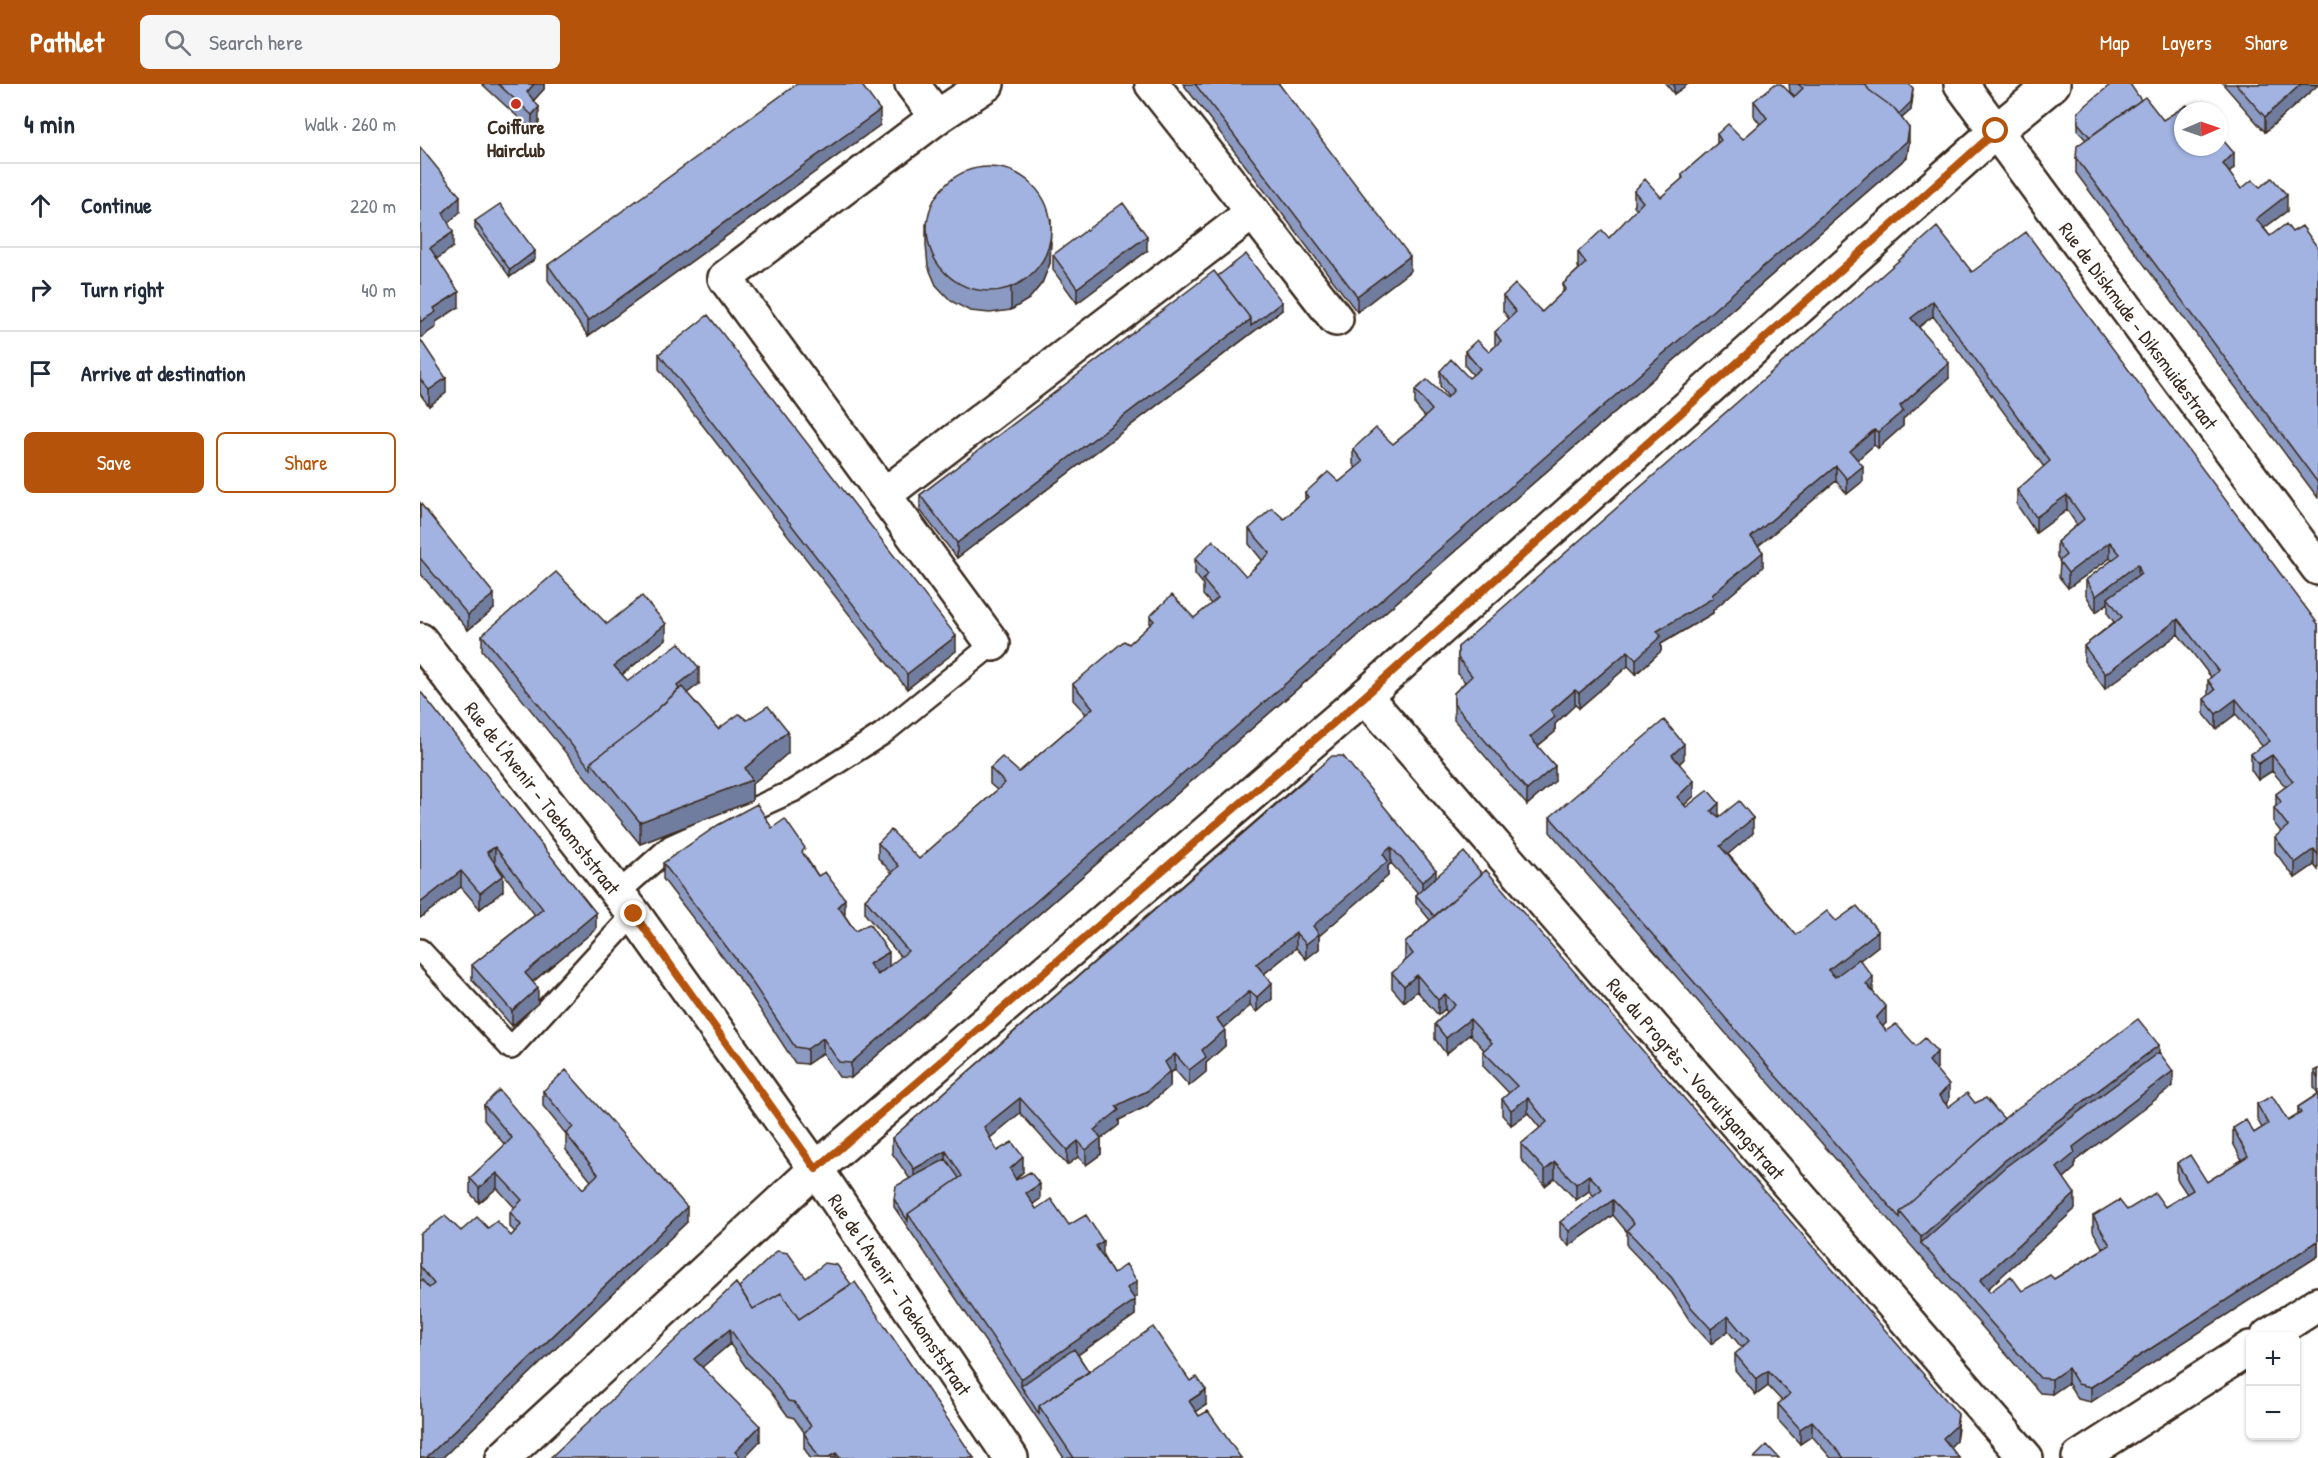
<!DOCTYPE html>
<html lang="en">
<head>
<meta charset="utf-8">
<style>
	body { margin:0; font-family:"Patrick Hand",sans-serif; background:#f6f6f7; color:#1f2937 }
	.controls { position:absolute; right:18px; bottom:18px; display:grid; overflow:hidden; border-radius:9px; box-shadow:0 2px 4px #0004 }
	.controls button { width:54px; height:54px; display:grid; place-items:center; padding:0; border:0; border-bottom:2px solid #e0e1e3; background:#fff; color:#1f2937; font:30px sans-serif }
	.compass { position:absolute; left:1754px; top:18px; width:54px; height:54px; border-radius:50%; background:#fff; box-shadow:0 2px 4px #0004; rotate:88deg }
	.stop { position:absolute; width:18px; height:18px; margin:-14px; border:4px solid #b45309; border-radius:50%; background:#fff }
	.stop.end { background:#b45309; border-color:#fff; box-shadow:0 2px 6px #0008 }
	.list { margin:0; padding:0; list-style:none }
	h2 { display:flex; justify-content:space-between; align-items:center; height:78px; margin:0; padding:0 24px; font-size:26px }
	h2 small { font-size:20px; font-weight:400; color:#747a83 }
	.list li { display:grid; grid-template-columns:39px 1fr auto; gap:18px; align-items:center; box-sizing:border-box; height:84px; padding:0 24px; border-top:2px solid #e0e1e3 }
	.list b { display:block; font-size:22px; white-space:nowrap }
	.list em { font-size:20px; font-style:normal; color:#747a83 }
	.actions { display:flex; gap:12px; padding:18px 24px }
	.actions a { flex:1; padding:14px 0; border:2px solid #b45309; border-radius:9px; text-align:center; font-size:21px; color:#b45309 }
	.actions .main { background:#b45309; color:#fff }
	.icon { flex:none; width:33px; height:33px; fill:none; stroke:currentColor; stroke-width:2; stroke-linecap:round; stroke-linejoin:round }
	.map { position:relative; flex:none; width:1898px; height:1374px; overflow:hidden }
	header { display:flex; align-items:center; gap:36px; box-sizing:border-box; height:84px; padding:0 30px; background:#b45309; color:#fff }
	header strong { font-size:28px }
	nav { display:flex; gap:33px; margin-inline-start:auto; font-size:21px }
	.search { width:420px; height:54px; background:#f6f6f7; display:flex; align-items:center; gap:15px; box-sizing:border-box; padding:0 21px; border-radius:9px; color:#747a83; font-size:22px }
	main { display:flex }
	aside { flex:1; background:#fff }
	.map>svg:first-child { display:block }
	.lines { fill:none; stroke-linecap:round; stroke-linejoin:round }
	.service-casing { stroke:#3b2a1e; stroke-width:26 }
	.minor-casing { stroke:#3b2a1e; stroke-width:38 }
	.service { stroke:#fff; stroke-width:21 }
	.minor { stroke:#fff; stroke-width:33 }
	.wall { fill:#8b9ac2; stroke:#3b2a1e; stroke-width:1.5 }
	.shaded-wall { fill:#717d9e; stroke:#3b2a1e; stroke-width:1.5 }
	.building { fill:#a2b3e2; stroke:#3b2a1e; stroke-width:1.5 }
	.route { stroke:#b45309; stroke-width:8 }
	.poi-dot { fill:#c8321e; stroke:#fff; stroke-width:2 }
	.labels { text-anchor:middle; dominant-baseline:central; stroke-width:4.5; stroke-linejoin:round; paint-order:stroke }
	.poi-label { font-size:20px; font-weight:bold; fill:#3b2a1e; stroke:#fff }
	.street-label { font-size:20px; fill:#3b2a1e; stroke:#fff }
</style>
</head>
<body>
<header>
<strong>Pathlet</strong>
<div class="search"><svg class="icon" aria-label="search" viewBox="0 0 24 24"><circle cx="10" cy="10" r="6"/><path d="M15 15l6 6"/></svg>Search here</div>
<nav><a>Map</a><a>Layers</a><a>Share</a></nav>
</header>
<main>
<aside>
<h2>4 min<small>Walk · 260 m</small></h2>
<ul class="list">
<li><svg class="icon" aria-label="ahead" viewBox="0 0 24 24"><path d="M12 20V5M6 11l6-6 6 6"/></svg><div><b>Continue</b></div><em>220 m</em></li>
<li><svg class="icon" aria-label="right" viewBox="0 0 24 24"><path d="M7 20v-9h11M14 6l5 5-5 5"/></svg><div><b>Turn right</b></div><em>40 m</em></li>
<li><svg class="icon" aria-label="arrive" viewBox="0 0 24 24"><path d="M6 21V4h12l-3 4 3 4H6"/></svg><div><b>Arrive at destination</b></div></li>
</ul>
<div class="actions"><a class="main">Save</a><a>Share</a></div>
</aside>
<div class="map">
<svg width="1898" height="1374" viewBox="0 0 1898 1374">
	<rect width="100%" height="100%" fill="#fff"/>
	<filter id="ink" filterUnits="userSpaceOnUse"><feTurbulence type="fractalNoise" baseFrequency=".0167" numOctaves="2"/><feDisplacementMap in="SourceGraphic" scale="12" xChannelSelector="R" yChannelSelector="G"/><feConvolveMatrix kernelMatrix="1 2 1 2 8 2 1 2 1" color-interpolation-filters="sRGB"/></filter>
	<g filter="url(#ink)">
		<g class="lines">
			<defs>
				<path id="service" d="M198,809L251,762L373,707L462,650L573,560
					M0,866L91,964L214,830"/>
				<g id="minor">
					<path d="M492,0L517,33"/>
					<path d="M567,0L517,33L305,194L464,411L833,128L732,0"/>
					<path id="s1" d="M1541,0L1898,484"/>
					<path d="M833,128L916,235"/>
					<path d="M464,411L573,560"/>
					<path id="s2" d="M0,556L214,830L396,1085L591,1374"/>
					<path id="s3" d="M945,612L1606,1374"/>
					<path d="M1848,1252L1898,1220"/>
					<path d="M83,1374L396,1085L945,612L1576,47L1633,0"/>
					<path d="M1659,1374L1830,1264"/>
				</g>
			</defs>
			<use href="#service" class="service-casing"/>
			<use href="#minor" class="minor-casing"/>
			<use href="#service" class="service"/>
			<use href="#minor" class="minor"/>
		</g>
		<path class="wall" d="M62,0H124V5L114,16L119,38L112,46Z
			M763,0H859L990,187L937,228Z
			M1246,0H1268L1254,10Z
			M1369,0H1489L1493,12L1491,26L1482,34L1489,59L1487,73L431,994L419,993L403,969L387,980L375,979L324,901L243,795V779L352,744L385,772L435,847L469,883L481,873L445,830V815L472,789L458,774V759L499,775L577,706L570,700V684L599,688L666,630L653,616V600L709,560L730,541V532L774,534L791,520L783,511V500L775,490V475L826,492L842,476L829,460V445L864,435L885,416V409L919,398L936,384L933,380V365L973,360L999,339L1005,333L995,321V306L1027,314L1028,313L1020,302V287L1049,294L1053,291L1045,282V267L1069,268L1075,262V248L1089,235L1083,227V212L1122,228L1143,208V200L1159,185L1158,183V168L1189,154L1217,125L1214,122V107L1241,113L1262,95V90L1297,60V50L1323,55L1340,40L1334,32V17L1374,13L1375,12L1370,8Z
			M1803,0H1898V1L1845,48Z
			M1721,16L1743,36L1788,63L1784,67L1814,84L1809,89L1821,105L1867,127L1844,144L1850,152L1872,148L1898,164V414L1656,89V74L1666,56L1658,47V28Z
			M460,41L168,252L128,196V181Z
			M55,137L115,175L90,193L55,145Z
			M506,140L631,158L630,179L622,199L609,215L591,226L570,229L550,227L531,217L516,201L508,182L506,162Z
			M727,167L657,219L633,186V171Z
			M1552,188L1898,540V786L1894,781L1875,794L1855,768V753L1861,748L1854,739V724L1856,722V710L1866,703L1852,687L1838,696L1831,686V670L1843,663L1816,630L1796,645L1784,630V615L1788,612V596L1791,593L1758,550L1685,605L1664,577V562L1694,538L1688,530V519L1676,528L1666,511V496L1692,476L1690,474L1648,504L1639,493L1640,477L1637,473V458L1657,441L1647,426L1616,449L1597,421V406L1624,383L1513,232L1499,243L1529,294L1483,335V342L1458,364L1454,361L1437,376L1443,397L1427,410L1416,397L1338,462L1343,483L1293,526V529L1241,560V567L1216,590L1208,582L1159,624L1155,621L1135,640V648L1118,662L1135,697L1107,721L1034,636V609L1045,598L1038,590V563Z
			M798,192L862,226L537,474L500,426V411Z
			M0,255L26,309L9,322L0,310Z
			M239,270L536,567L487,605L239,285Z
			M0,419L74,525L48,546L0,489Z
			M187,540L246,555L202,591L208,597L279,600L267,609L298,645L368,669L332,700V717L220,760L62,566V551Z
			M0,607L176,845L113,898L118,919L92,942L52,896V881L115,831L75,778L74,779L83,807L60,825L41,803L0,834Z
			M1264,675L1259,680L1274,712L1264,721L1266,723L1299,733L1333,749L1308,770L1376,851L1416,837L1458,862L1440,876L1466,939L1462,942L1466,947L1517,984L1515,985L1529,1016L1526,1020L1528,1023L1555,1019L1584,1035L1739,968L1753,1002L1655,1077V1084L1644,1094L1655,1125L1567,1205L1570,1208L1602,1207L1634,1195L1683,1165L1673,1147V1132L1707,1126L1745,1123L1767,1110L1757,1095V1079L1787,1098L1822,1076L1813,1059V1044L1834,1049L1842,1044L1837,1035V1020L1868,1037L1878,1031V1023L1898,1010L1894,1003V987L1898,985V1172L1671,1318L1658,1315L1648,1299L1632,1310L1620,1309L1130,748V733Z
			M892,688L1016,793L1538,1345L1536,1357L1530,1363L1539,1374H1411L1392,1352L1380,1360L1358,1336V1320L1362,1317L1348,1302L1336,1311L1315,1286V1270L1322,1264L1308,1247L1291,1260L1270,1237L1252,1209L1207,1162V1148L1193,1131L1149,1162L1140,1153V1138L1174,1112L1169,1107L1156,1116L1135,1094L1125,1102L1101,1075V1060L1120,1044L1108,1029L1091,1041L1082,1031V1015L1089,1009L1063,982V967L1064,966L1050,950L1026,970L1015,955V940L1027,928L1025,925L1018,931L997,907L984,918L972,904V889L986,876L985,874V859L1010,836L996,819V811L998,809L971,779L968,782V792L899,852V865L886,875L876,864L844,890L852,915L837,928L830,922L804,944L805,962L786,979V988L769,1002L755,986L750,989V1002L727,1022L699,1036V1041L681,1055V1070L666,1081L658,1073L647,1081L600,1029L570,1054L577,1067L603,1088L596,1095L620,1115L613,1120L616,1125L649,1141L683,1172L693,1190L717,1212L714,1215L715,1231L658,1271L669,1288L786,1321L776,1328L779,1332L821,1374H644L474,1123V1115L490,1095L472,1069V1054Z
			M123,1007L267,1138L22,1374H0V1150L68,1144L91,1152L95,1148L90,1143V1128L95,1124L77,1104L59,1119L50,1109V1094L85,1061L64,1036V1021L163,1105L171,1097L146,1066V1050L123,1022Z
			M386,1194L554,1374H390L384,1364V1348L374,1334L368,1332L350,1307L326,1283L310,1260L282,1283L340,1357L130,1374L319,1203Z"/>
		<path class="shaded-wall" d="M114,0H124V5L107,24V8Z
			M1254,0H1268L1254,10Z
			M1881,0L1898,1L1845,48V33Z
			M1493,4L1491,26L1475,40V32Z
			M119,23V38L112,46V31Z
			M460,26V41L168,252V237Z
			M1489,44V59L1487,73L431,994V979Z
			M1814,69V84L1803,95V80Z
			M1867,111V127L1836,150V135Z
			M40,112V128L23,144V129Z
			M631,136L630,179L622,199L609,215L591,226V204Z
			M33,148V163L10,180V164Z
			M727,152V167L657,219V204Z
			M115,167V175L90,193V186Z
			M990,172V187L937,228V212Z
			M39,208V223L16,238V243L0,254V238L14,224Z
			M1513,217V232L1491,249V234Z
			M862,218V226L537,474V459L831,235Z
			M1529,279V294L1483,335V342L1458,364V348L1480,322Z
			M26,294V309L9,322V306Z
			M1454,346V361L1430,382V367Z
			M1416,382V397L1331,468V453Z
			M1443,382V397L1427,410V395Z
			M1647,411V426L1616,449V433Z
			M1690,458V474L1648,504V489Z
			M1343,468V483L1293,526V529L1241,560V567L1216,590V575L1237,547L1292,511Z
			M1718,480V495L1688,514V519L1676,528V512Z
			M74,510V525L48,546V531Z
			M1758,535V550L1685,605V590Z
			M246,540V555L194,597V582Z
			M536,552V567L487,605V590Z
			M1208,567V582L1159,624V609Z
			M279,584V600L262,613L257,602Z
			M1155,606V621L1135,640V648L1110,668V653L1131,627Z
			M1816,615V630L1796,645V630Z
			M368,647V669L332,700V717L220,760V738L325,684Z
			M1264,660V675L1252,686V671Z
			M1852,671V687L1838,696V680Z
			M1135,682V697L1107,721V706Z
			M1274,697V712L1257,728V713Z
			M1299,719V735L1291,727Z
			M1333,734V749L1300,777V762Z
			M75,763V778L67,784V768Z
			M971,763V779L968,782V792L899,852V865L886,875V860L893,842L963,770Z
			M1894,765V781L1875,794V779Z
			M1016,786V801L1002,813V798Z
			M41,787V803L0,834V819Z
			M83,791V807L60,825V809Z
			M425,815V830L418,837V822Z
			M176,829V845L105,904V889Z
			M1458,847V862L1408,901V886Z
			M876,849V864L836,896V880Z
			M469,868V883L449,896V880Z
			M997,891V907L984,918V902Z
			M1453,893V908L1446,900Z
			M852,899V915L837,928V913Z
			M118,904V919L92,942V927Z
			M830,907V922L797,950V935Z
			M1025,910V925L1018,931V916Z
			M1466,923V939L1456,950V934Z
			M1050,935V950L1026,970V954Z
			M805,946V962L786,979V988L769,1002V986L782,966Z
			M403,954V969L387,980V965Z
			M1739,961V983L1501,1159V1153L1584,1077Z
			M1517,968V984L1509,992V977Z
			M755,970V986L750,989V1002L727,1022L699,1036V1041L681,1055V1070L666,1081V1066L674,1046L696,1022L745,978Z
			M1753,987V1002L1655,1077V1084L1637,1100V1084L1653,1063Z
			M1529,1001V1016L1519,1027V1012Z
			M600,1014V1029L564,1059V1043Z
			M1108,1014V1029L1091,1041V1026Z
			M658,1057V1073L647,1081V1066Z
			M526,1067V1083L494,1100V1085Z
			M603,1073V1088L590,1100V1085Z
			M1135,1078V1094L1125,1102V1086Z
			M77,1089V1104L59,1119V1104Z
			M1169,1091V1107L1156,1116V1100Z
			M620,1100V1115L606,1125V1109Z
			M1655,1110V1125L1560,1212V1196Z
			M1193,1116V1131L1149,1162V1147Z
			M267,1123V1138L22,1374H6Z
			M683,1157V1172L676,1177V1162Z
			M1898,1157V1172L1671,1318V1303Z
			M717,1197V1212L707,1219V1204Z
			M715,1216V1231L604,1308L601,1302V1295Z
			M1308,1232V1247L1291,1260V1245Z
			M310,1245V1260L274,1290V1275Z
			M1648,1284V1299L1632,1310V1295Z
			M1348,1287V1302L1336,1311V1295Z
			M786,1306V1321L769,1332V1317Z
			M1538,1330L1536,1357L1523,1370V1354Z
			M1392,1337V1352L1380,1360V1345Z
			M340,1342V1357L324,1374H315V1368Z
			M416,1369V1374H407Z"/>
		<path class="building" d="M78,0H114L107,8L119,23L112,31Z
			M377,0H441L460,26L168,237L128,181Z
			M775,0H859L990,172L937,212Z
			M1355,0H1361L1374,13L1383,4L1378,0H1445L1449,6L1475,25L1489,44L1487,57L431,979L419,978L403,954L387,965L375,963L324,886L243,779L298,741L337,720L352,744L365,735L385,764L382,768L398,792L405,788L425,815L418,822L435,847L449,840L469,868L449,880L458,891L488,867L445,815L479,782L458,759L471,746L499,775L585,699L570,684L582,673L599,688L673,624L653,600L704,557L709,560L734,537L730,532L752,511L774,534L798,514L783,496L788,490L775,475L793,456L826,492L850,469L829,445L852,424L864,435L888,413L885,409L908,388L919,398L943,378L933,365L956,344L973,360L999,339L1012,326L995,306L1007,296L1027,314L1034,306L1020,287L1031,275L1049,294L1060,285L1045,267L1057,256L1069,268L1081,257L1075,248L1096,228L1083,212L1095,200L1122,228L1146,205L1143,200L1166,179L1158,168L1182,146L1189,154L1223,118L1214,107L1225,95L1241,113L1263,94L1262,90L1301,56L1297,50L1308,40L1323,55L1347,34L1334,17Z
			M1445,0H1489L1493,4L1491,18L1479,30L1475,25L1449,6Z
			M1691,0H1710L1721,16L1670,53L1658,39V28Z
			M1816,0H1881L1845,33Z
			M1725,13L1743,36L1767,21L1772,27H1763V63H1781L1785,67L1791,63H1799V57L1802,55L1814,69L1803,80L1821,105L1832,96L1840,103L1852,94L1867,111L1836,135L1850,152L1866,140L1872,148L1882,142L1898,164V399L1656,74L1657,62Z
			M0,63L40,112L23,129L33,148L10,164L39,208L14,224L16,228L0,238Z
			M507 145a62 62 0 1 1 124 0a62 62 0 1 1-124 0Z
			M703,119L727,152L657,204L633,171Z
			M80,120L115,167L90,186L55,137Z
			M1517,143L1552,188L1606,148L1898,540V771L1894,765L1875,779L1855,753L1868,742L1854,724L1861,718L1856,710L1873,697L1852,671L1838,680L1831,670L1850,657L1816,615L1796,630L1784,615L1795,606L1788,596L1798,587L1758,535L1685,590L1664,562L1702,533L1688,514L1721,489L1718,480L1676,512L1666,496L1700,470L1690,458L1648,489L1639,477L1646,471L1637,458L1664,435L1647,411L1616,433L1597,406L1630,377L1513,217L1491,234L1529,279L1480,322L1483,327L1458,348L1454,346L1430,367L1443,382L1427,395L1416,382L1331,453L1343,468L1292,511L1293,514L1237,547L1241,552L1216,575L1208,567L1159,609L1155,606L1131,627L1135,633L1110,653L1135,682L1107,706L1034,620V609L1052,592L1038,574V563Z
			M826,170L862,218L831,242V235L798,192Z
			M794,187L831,235L537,459L500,411Z
			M288,231L536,552L487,590L239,270Z
			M0,255L26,294L9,306L0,295Z
			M0,419L74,510L48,531L0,474Z
			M136,488L187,540L222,512L246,540L194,582L208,597L259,559L279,584L257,602L259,605L217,644L171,678V685L62,551Z
			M262,603L298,645L319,630L327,636L348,622L368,647L325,684L332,696L220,738L171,678L217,644Z
			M0,607L176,829L105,889L118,904L92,927L52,881L123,825L75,763L67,768L83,791L60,809L41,787L0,819Z
			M1244,636L1264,660L1252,671L1274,697L1257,713L1266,723L1288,706L1299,719L1291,727L1299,733L1319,717L1333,734L1300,762L1376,851L1407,827L1416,837L1437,822L1458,847L1408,886L1415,893L1439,875L1453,893L1446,900L1466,923L1456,934L1466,947L1476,940L1496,962L1505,954L1517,968L1509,977L1529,1001L1519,1012L1528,1023L1547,1009L1555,1019L1566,1014L1584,1035L1480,1128V1134L1130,733Z
			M912,672H923L1016,786L1002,798L971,763L963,770L968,777L893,842L899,850L886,860L876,849L836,880L852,899L837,913L830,907L797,935L805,946L782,966L786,973L769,986L755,970L745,978L750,987L727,1007L696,1022L699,1026L674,1046L681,1054L666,1066L658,1057L647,1066L600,1014L564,1043L577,1067L592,1058L603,1073L590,1085L596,1096L610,1088L620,1100L606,1109L616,1125L631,1115L649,1141L666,1131L683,1157L676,1162L693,1190L706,1180L717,1197L707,1204L715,1216L601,1295L488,1130L542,1092L526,1067L494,1085L472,1054Z
			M1044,768L1062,790L1014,832L996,811Z
			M1066,786L1538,1330L1536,1342L1523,1354L1539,1374H1424L1392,1337L1380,1345L1358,1320L1370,1310L1348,1287L1336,1295L1315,1270L1329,1257L1308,1232L1291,1245L1270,1222L1252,1194L1207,1146L1214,1139L1193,1116L1149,1147L1140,1138L1182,1105L1169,1091L1156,1100L1135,1078L1125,1086L1101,1060L1127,1038L1108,1014L1091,1026L1082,1015L1097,1002L1063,967L1072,959L1050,935L1026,954L1015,940L1035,921L1025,910L1018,916L997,891L984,902L972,889L993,870L985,859Z
			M1718,935L1739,961L1584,1077L1501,1153L1480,1128L1587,1032Z
			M1739,968L1753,987L1653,1063L1655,1069L1637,1084L1655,1110L1560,1196L1570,1208L1591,1192L1602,1207L1630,1191L1634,1195L1690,1161L1673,1132L1699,1116L1707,1126L1735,1109L1745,1123L1773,1106L1757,1079L1770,1071L1787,1098L1828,1072L1813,1044L1826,1036L1834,1049L1848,1040L1837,1020L1852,1012L1868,1037L1881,1029L1878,1023L1898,1010V1157L1671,1303L1658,1300L1648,1284L1632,1295L1620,1294L1501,1159L1584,1084Z
			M1898,985V995L1894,987Z
			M146,986L267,1123L6,1374H0V1197L2,1196L9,1204L14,1200L0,1182V1150L25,1132L41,1147L57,1133L68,1144L77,1137L91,1152L101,1141L90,1128L102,1116L77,1089L59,1104L50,1094L92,1054L64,1021L79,1006L163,1105L178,1090L146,1050L153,1043L123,1007Z
			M526,1075L539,1094L488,1130V1137L474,1115L476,1102Z
			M357,1167L368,1169L386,1194L405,1179L417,1181L431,1200L379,1235L361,1209L333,1225L319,1203Z
			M435,1198L554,1374H420L416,1369L407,1374H399L384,1349L391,1342L374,1318L368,1317L350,1292L326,1268L310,1245L274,1275L340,1342L315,1368L322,1374H130L316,1199L333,1225L361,1209L379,1235Z
			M733,1243L770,1297L777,1293L786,1306L769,1317L779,1332L788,1327L821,1374H654L619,1322Z
			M654,1265L669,1288L619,1322V1330L601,1302Z
			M1347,1361L1359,1374H1334Z"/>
	</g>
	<g class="lines" filter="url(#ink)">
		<path class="route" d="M214,830L396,1085L945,612L1576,47"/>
	</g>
	<circle class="poi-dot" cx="96" cy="20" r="6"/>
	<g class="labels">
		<g class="poi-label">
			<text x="96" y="42">Coiffure<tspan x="96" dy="23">Hairclub</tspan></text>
		</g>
		<g class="street-label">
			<text stroke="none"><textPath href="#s1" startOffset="300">Rue de Diskmude - Diksmuidestraat</textPath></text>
			<text stroke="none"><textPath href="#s2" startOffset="200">Rue de l'Avenir - Toekomststraat</textPath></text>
			<text stroke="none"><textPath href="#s3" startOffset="506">Rue du Progrès - Vooruitgangstraat</textPath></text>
			<text stroke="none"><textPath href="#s2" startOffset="812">Rue de l'Avenir - Toekomststraat</textPath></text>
		</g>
	</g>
</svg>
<div class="controls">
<button>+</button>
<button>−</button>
</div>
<svg class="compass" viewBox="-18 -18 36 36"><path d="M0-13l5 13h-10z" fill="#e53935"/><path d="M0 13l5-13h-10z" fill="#747a83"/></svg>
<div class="stop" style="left:1576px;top:47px"></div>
<div class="stop end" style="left:214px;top:830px"></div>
</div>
</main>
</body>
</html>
